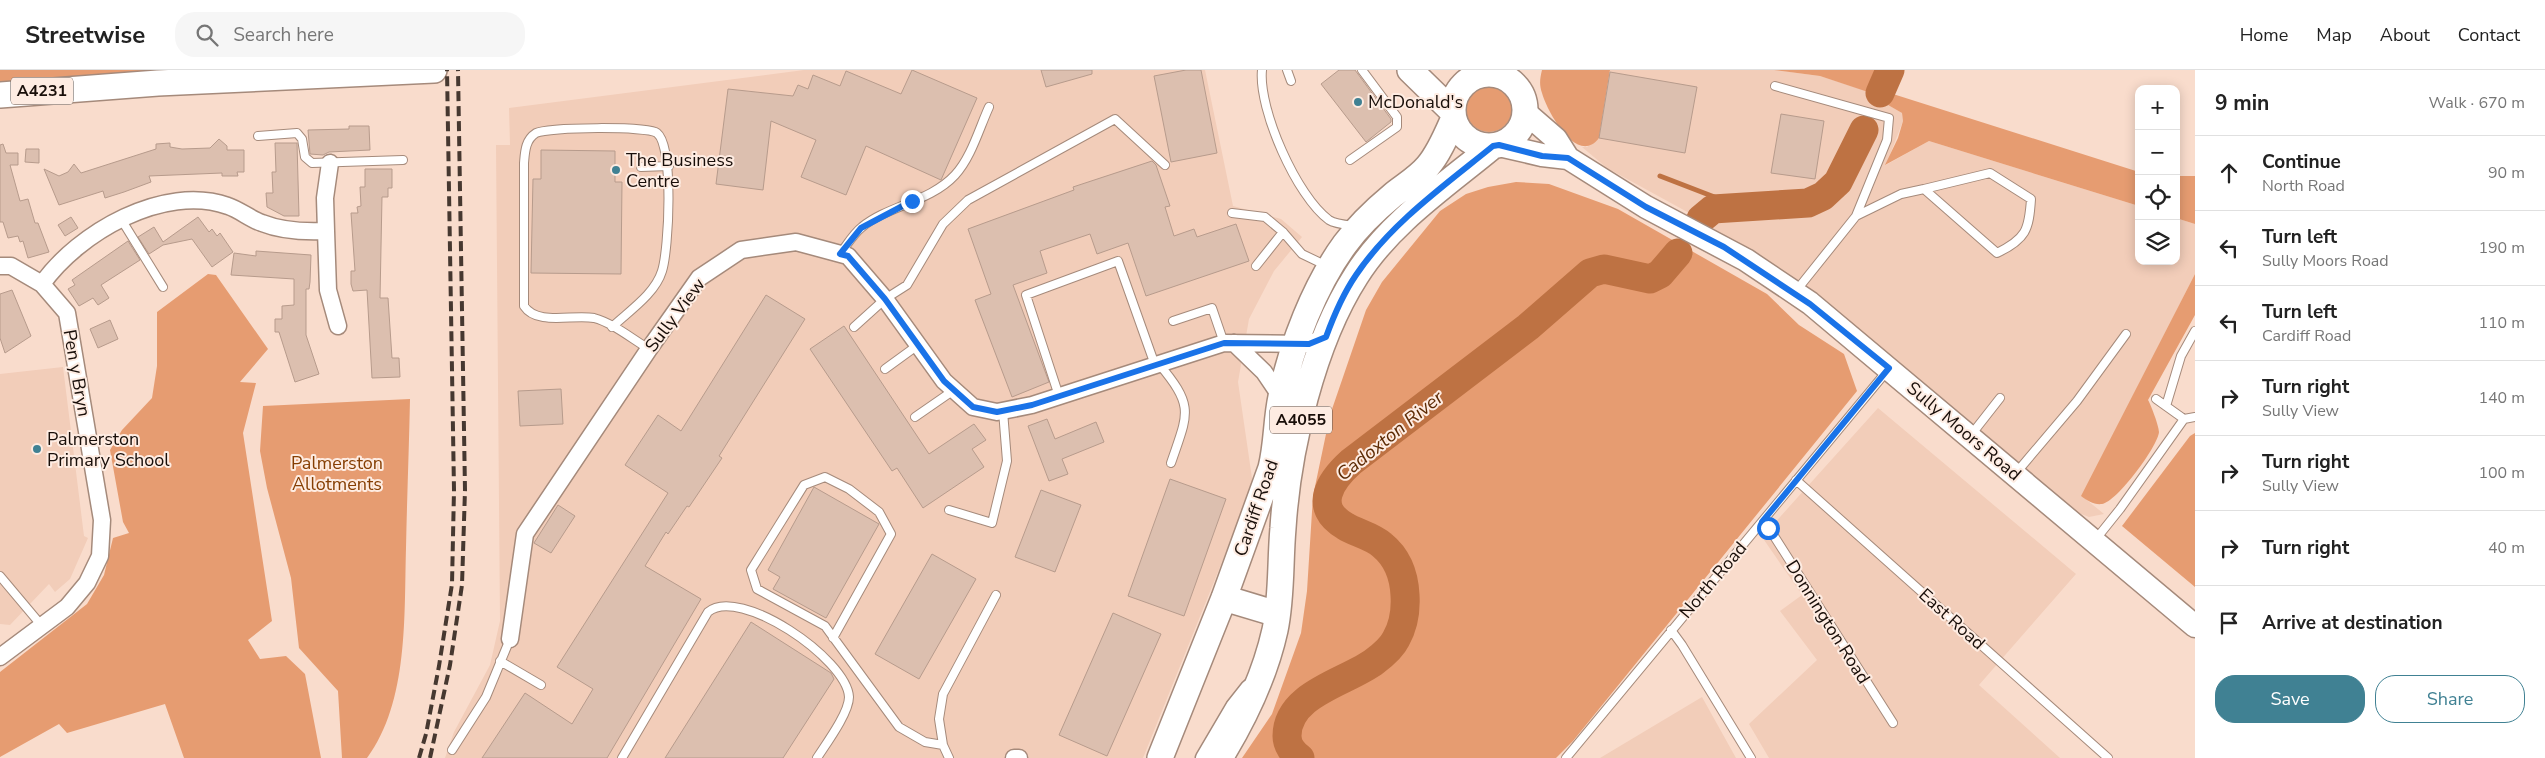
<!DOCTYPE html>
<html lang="en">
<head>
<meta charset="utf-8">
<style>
	body { margin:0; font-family:"Nunito Sans",sans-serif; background:#f6f6f6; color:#222 }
	.controls { position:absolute; right:15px; top:15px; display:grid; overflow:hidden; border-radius:10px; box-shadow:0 2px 12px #0003 }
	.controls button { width:45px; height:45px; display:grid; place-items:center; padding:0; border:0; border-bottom:1px solid #e0e0e0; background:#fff; color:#222; font:25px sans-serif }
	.stop { position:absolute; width:15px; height:15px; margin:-11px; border:4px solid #1a73e8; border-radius:50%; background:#fff }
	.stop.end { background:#1a73e8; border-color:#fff; box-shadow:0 1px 5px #0008 }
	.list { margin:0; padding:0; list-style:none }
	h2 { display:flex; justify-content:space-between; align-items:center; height:65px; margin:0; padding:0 20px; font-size:21px }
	h2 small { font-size:16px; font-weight:400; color:#767676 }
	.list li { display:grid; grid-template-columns:32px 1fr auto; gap:15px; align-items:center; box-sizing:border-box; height:75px; padding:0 20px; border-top:1px solid #e0e0e0 }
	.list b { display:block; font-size:19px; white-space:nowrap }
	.list p { margin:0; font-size:16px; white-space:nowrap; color:#767676 }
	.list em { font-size:16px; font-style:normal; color:#767676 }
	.actions { display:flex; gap:10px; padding:15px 20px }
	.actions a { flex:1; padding:11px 0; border:1px solid #408193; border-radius:20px; text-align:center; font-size:18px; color:#408193 }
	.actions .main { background:#408193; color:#fff }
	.icon { flex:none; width:28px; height:28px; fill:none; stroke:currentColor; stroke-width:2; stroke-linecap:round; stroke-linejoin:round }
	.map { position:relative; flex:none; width:2195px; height:688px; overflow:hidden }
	header { display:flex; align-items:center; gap:30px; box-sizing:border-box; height:70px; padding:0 25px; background:#fff; border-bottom:1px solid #e0e0e0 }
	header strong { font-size:24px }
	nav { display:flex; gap:28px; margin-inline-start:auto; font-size:18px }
	.search { width:350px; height:45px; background:#f6f6f6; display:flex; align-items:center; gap:12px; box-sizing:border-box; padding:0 18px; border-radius:20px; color:#767676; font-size:19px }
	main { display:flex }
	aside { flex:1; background:#fff }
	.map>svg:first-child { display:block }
	.built { fill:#f2cdb9 }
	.green { fill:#e69c71 }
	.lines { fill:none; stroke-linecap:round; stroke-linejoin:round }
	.stream { stroke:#be7243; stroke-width:5 }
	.river { stroke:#be7243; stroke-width:29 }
	.building { fill:#dcbfaf; stroke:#b79b8c }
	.lane-casing { stroke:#a58a7b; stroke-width:10 }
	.street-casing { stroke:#a58a7b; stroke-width:19 }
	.secondary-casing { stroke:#a58a7b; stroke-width:25 }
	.primary-casing { stroke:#a58a7b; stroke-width:28 }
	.lane { stroke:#fff; stroke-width:8 }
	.street { stroke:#fff; stroke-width:16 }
	.secondary { stroke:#fff; stroke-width:22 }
	.primary { stroke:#fff; stroke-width:25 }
	.rail { stroke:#463830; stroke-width:4; stroke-dasharray:10 5; stroke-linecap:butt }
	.route { stroke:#1a73e8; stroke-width:6 }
	.poi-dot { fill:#408193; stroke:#feece2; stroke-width:2 }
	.labels { text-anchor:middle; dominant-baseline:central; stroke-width:4; stroke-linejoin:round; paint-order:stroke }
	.shield { fill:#feece2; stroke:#5d514a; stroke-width:1 }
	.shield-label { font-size:16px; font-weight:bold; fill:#180e09 }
	.poi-label { font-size:18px; fill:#180e09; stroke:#feece2; text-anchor:start }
	.street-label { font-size:18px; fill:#180e09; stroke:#feece2 }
	.park-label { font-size:18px; fill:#863e03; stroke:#feece2 }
	.water-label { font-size:19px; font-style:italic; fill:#5c2a04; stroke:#feece2 }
</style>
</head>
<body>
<header>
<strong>Streetwise</strong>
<div class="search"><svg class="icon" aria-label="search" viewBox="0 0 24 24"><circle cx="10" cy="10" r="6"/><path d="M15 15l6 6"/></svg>Search here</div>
<nav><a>Home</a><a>Map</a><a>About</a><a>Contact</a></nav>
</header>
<main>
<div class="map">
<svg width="2195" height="688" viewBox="0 0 2195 688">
	<rect width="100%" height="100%" fill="#f9dccc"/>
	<path class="built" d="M804,0H1205L1233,136L1281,149L1302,167L1274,201L1249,249L1238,312L1253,415L1143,688H445L454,662L490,595L500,551L496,75H510L509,38Z
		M1610,0H1774L1820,6L1891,29L1888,35L1902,43L1903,51L1886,95L1929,71L2139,136V191H2176V148L2195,154V204L2082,426L2104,444L2089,447L2071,440L1808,222L1691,144L1607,98L1582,77H1587L1599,68Z
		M63,297L84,466L88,468L70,509L55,522L49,514L10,555L0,554V304Z
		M1878,338L2076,504L1979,615L2060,688H1769L1749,654L1817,590L1780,541L1802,525L1762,467Z
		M1702,627L1736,688H1600Z"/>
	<path class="green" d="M0,0H235L0,14Z
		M1542,0H1610L1599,68C1577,97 1547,41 1542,23C1539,15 1540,8 1542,0Z
		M1774,0H1886L1874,24L1820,6Z
		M1466 39a23 23 0 1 1 46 0a23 23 0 1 1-46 0Z
		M1893,24L2139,102V136L1929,71L1885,95L1898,68L1903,51L1902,43L1888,35Z
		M2176,106H2195V154L2176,148Z
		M1516,112L1549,114L1618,139L1767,224L1799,255L1844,284L1857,321L1573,671L1556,688H1242L1272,644L1301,563L1307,521L1313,426L1330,345L1366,240L1382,212L1440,141L1466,124L1488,117Z
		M208,204L216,205L268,279L240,312L256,313L243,363L272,551L248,570L260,589L286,586L305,604L321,688H184L165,634L67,663L59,654L0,687V602L87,534L104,505L113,468L129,463L123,452L110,380L122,360L152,328L157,296V242Z
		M2195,204V245L2148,330C2151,335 2159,356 2159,362C2158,376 2117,432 2102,434C2094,435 2088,431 2081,426Z
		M410,329C409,379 407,428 406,478C404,544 409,632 367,688H342L338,621L299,578L291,508L267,418L260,381L263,336Z
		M2195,363V517L2122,456L2190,366Z"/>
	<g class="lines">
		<path class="stream" d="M1660,106L1743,138"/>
		<path class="river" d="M1880,23L1890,0
			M1701,149L1713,139L1808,133L1823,126L1838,112L1864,60
			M1300,688C1293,683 1287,675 1287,666C1287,623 1348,612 1375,591C1383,585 1392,577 1396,569C1404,555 1406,541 1405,525C1404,505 1398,488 1382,475C1372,466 1356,463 1345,456C1312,437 1331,410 1351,392L1528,257L1590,203L1604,199L1650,209L1660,204L1678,183"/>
	</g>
	<path class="building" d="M912,0L977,28L941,110L866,76L846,125L801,107L816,70L771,51L763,120L716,114L728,19L793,26L798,15L808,19L813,5L840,16L846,1L901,24Z
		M1041,0H1092V4L1046,17Z
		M1186,0H1201L1217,83L1171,92L1154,6Z
		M1339,0H1355L1391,49V52L1366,72L1321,14Z
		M1610,2L1697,17L1685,83L1599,68Z
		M1781,44L1824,51L1815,109L1771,103Z
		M349,56H369L370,80L329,82L323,85L310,84L308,60L349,59Z
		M219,69L227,76V80H244V102H237L238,106H222V103L149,106L151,112L124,122L105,128L103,121L59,135L44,99L59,106L68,102L74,94L81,103L156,79V74L170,73V77L182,79L210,78Z
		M275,73H297L299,146H284L267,137L266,123H273L272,102H276Z
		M3,74L6,83H18V95H10L20,131L28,129L35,153H38L49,182L28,188L23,171L20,172L18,166L8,168L3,152H0V75Z
		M26,79H39V93L25,92Z
		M541,80L615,81V112H622L621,204L531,203L533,109H541Z
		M1152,91L1156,95L1170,136L1165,137L1174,166L1194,159L1197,167L1236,154L1249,191L1146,226L1128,173L1097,184L1090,164L1040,181L1047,203L1013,215L1049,312L1012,327L975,230L991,224L968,159L1074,120L1073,117Z
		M365,99H392V118H388V127H382L380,228H388L392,288H399L400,307L372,308L367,220L353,221L351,214V201H355L351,143H358L357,137L361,136L360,117H365Z
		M71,147L78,158L65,166L58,155Z
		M198,147L209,162L212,159L217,166L220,163L233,182L212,197L192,169L163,175L149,184L138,167L154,157L163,172Z
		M128,171L140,190L101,215L109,228L98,235L93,228L79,236L68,219L75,215L72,210Z
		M256,181L311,185L310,212L309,219H306V265L319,304L295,312L279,262H275V249H282V236L294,235V209L231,205L234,183L256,186Z
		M12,220L31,266L5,283L0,268V224Z
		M766,225L805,249L719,386L722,388L689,437L687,436L668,464L666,462L645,496L701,529L607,688H482L525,623L572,654L593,619L557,597L668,423L625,395L658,345L681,361Z
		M110,250L118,269L98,278L90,259Z
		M844,256L929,384L974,354L986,370L972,379L984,397L923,438L897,398L892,401L810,279Z
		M561,319L563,354L520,356L518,321Z
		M1047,349L1055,369L1096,352L1104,372L1062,389L1068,404L1049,411L1028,356Z
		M1170,409L1226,429L1184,546L1128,526Z
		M814,417L879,454L826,548L773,519L780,507L768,500Z
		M1041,420L1081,435L1055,502L1015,487Z
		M558,435L575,446L551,483L534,473Z
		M932,484L976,509L919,609L875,584Z
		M1113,543L1161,564L1107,686L1059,665Z
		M751,552L831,603L834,609L783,688H665Z"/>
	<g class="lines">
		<defs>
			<path id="lane" d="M1262,0C1258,39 1297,127 1329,150C1335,154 1347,155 1355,156
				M1287,0L1291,11
				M1775,16L1889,48L1887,70L1856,146L1796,221
				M258,66L297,63L302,69L305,87L312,93L403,90
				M1350,90L1397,57V47L1362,0
				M641,97L669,96
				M1232,143L1265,147L1283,162L1302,184L1327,196
				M1856,146L1901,124L1924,119L1997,183C2026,169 2029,160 2031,129L1990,103L1924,119
				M121,149L163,217
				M840,184C847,175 853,164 862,157C889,135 930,132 955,105C971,88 979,59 989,37
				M1256,196L1283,162
				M1173,251L1212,238L1224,273
				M612,257C629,241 655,224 662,201C669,179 674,76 657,63C648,56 548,57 536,63C525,70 525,82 524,93V236C537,256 573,244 594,248C613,253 632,269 649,279
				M854,257L885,229L907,215L943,154L968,130L1115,49L1165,95
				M1159,294C1195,337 1188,343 1171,393
				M885,299L918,275
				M1059,326L1026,225L1118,191L1155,295
				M2156,329L2184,349L2195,347
				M2166,336L2181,286L2195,261
				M915,347L954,320
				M1971,365L2000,328
				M2016,403L2077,331L2126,264
				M1796,410L2108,688
				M949,440L992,453L1007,391L1003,341
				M1762,452L1774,466L1893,653
				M2096,469L2120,439L2184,349
				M0,506L42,556
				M1671,560L1682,575L1751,688
				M833,568L891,464L879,442L849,419L825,407L804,415L751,500L757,519L825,556L899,657L925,672L943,675L949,688
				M500,591L541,615
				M943,675L939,649L943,624L996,525
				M452,680L486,627L510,569
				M622,688L708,542C739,515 847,589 849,627C849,643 826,674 817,688
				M1566,688L1887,301"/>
			<path id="street" d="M326,161L325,128L330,93
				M0,196H11L42,214L67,243L102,450L100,486L87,513L67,537L0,587
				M42,214C78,163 164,113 228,136C240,140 250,149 262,153C282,161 305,162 326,161L328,220L338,256
				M1234,273L1264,302L1281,327
				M510,569L525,464L649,279L699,208L741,180L796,172L848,186L885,229L944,311L973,337L997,342L1032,335L1224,273L1309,274L1326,267
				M1014,688H1019
				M1204,688L1234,637L1249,618"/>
			<path id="secondary" d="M1526,43L1556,69L1568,88L1646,137L1746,190L1810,233L2195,556
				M1499,75L1542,85L1568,88"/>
			<path id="primary" d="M1410,0L1452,41
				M1453 40a36 36 0 1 1 72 0a36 36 0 1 1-72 0Z
				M0,25L158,13L434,0
				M1224,528L1277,544
				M1160,688L1224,528L1271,398C1277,374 1276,350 1281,327C1291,276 1315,215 1345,174C1359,155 1375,140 1393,125C1404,116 1418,108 1428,96C1439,83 1446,66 1453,50
				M1220,688C1244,649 1265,605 1275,560C1282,527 1280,492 1283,458C1288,379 1313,273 1356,206C1389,153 1446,115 1493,76"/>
		</defs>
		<use href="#lane" class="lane-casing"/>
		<use href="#street" class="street-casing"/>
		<use href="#secondary" class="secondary-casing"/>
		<use href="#primary" class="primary-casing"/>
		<use href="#lane" class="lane"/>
		<use href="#street" class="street"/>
		<use href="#secondary" class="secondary"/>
		<use href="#primary" class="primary"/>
		<path class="rail" d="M419,688L426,664L439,596L452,514L454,420L447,0
			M430,688L450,595L462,515L465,420L458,0"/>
	</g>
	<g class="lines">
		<path class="route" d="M912,131L861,158L840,184L848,186L885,229L944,311L973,337L997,342L1032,335L1224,273L1309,274L1326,267C1334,245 1343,224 1356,205C1391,153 1445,115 1493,76L1499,75L1542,86L1568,88L1646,137L1724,177L1810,234L1889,298L1762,452L1768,458"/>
	</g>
	<g class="poi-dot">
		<circle cx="1358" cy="32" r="5"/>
		<circle cx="616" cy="100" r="5"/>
		<circle cx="37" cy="379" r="5"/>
	</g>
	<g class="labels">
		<g class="shield">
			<rect x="11" y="7.5" width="62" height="27" rx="4"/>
			<rect x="1270" y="336.5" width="62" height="27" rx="4"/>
		</g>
		<g class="shield-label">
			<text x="42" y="21">A4231</text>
			<text x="1301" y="350">A4055</text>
		</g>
		<g class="poi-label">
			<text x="1368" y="32">McDonald's</text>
			<text x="626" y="90">The Business<tspan x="626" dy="21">Centre</tspan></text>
			<text x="47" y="369">Palmerston<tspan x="47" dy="21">Primary School</tspan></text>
		</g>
		<g class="street-label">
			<text transform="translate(675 245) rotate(-53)">Sully View</text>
			<text transform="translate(77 303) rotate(80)">Pen y Bryn</text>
			<text transform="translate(1964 361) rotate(40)">Sully Moors Road</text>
			<text transform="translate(1256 438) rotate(-71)">Cardiff Road</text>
			<text transform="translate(1713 510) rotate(-50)">North Road</text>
			<text transform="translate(1952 549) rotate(42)">East Road</text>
			<text transform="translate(1828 552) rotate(58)">Donnington Road</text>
		</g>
		<g class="park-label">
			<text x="337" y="393">Palmerston<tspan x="337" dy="21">Allotments</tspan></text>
		</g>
		<g class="water-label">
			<text transform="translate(1390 366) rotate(-39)">Cadoxton River</text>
		</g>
	</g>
</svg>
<div class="controls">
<button>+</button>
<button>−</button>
<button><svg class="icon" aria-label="locate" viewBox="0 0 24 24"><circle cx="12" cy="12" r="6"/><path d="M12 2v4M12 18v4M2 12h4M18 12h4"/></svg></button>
<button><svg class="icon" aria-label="layers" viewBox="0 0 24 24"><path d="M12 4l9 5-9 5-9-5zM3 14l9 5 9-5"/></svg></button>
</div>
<div class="stop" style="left:1768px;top:458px"></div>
<div class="stop end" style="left:912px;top:131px"></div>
</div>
<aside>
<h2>9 min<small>Walk · 670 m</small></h2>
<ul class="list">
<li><svg class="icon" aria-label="ahead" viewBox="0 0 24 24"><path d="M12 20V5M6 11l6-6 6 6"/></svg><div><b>Continue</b><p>North Road</p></div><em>90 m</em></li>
<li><svg class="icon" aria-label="left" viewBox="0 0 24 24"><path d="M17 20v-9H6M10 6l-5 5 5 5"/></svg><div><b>Turn left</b><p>Sully Moors Road</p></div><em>190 m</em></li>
<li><svg class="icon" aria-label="left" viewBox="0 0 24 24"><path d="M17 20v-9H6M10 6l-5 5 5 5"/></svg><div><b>Turn left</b><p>Cardiff Road</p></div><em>110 m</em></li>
<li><svg class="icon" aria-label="right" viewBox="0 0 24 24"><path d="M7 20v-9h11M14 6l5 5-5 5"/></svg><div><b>Turn right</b><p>Sully View</p></div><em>140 m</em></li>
<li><svg class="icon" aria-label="right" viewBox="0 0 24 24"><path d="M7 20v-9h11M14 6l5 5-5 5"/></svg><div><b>Turn right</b><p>Sully View</p></div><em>100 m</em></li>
<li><svg class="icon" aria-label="right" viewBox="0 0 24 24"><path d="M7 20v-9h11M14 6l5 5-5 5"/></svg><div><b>Turn right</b></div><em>40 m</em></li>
<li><svg class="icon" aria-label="arrive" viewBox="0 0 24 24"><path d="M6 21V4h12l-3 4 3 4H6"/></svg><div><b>Arrive at destination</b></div></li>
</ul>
<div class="actions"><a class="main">Save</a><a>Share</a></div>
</aside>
</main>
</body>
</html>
